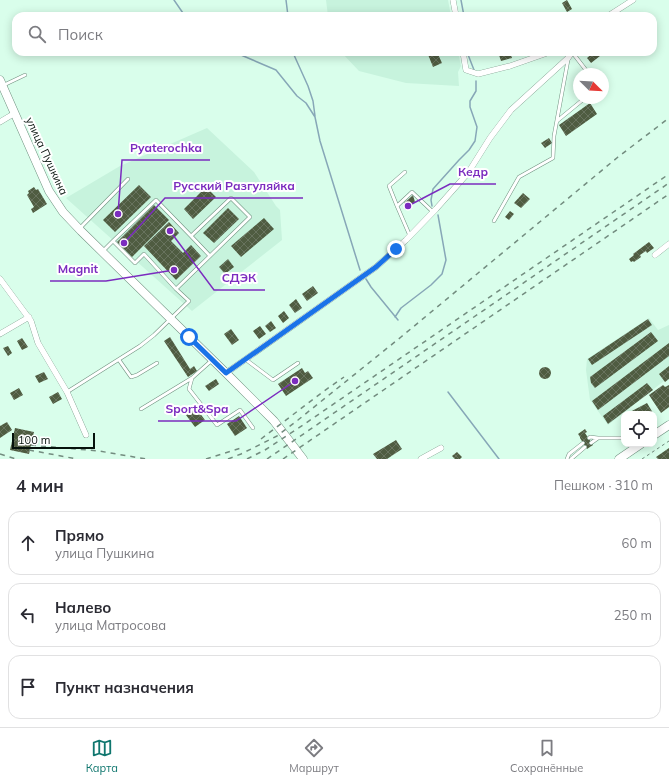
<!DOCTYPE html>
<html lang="ru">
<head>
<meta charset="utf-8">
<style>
	body { margin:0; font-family:Mulish,sans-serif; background:#f2f2f3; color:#2b2b33 }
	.controls { position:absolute; right:12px; bottom:12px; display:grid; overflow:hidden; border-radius:8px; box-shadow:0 2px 10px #0003 }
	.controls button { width:36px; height:36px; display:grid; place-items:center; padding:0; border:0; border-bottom:1px solid #e1e1e2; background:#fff; color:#2b2b33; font:20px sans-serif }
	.compass { position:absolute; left:573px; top:68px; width:36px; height:36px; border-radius:50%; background:#fff; box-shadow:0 2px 10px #0003; rotate:114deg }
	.scale { position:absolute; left:12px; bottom:10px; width:83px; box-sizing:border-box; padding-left:4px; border:2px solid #06120c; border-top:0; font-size:11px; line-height:14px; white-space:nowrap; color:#06120c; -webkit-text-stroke:3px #fff; paint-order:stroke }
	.stop { position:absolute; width:12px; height:12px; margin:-9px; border:3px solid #1a73e8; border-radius:50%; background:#fff }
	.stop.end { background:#1a73e8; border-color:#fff; box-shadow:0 1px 4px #0008 }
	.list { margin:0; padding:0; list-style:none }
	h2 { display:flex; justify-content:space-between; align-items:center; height:52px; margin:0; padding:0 16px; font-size:17px }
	h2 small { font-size:13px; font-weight:400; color:#7c7c81 }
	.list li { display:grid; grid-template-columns:26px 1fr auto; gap:12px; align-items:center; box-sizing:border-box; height:64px; margin:0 8px 8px; padding:0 8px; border:1px solid #e1e1e2; border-radius:12px }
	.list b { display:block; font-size:15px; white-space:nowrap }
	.list p { margin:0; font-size:13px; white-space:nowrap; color:#7c7c81 }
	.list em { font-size:13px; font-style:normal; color:#7c7c81 }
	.icon { flex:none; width:22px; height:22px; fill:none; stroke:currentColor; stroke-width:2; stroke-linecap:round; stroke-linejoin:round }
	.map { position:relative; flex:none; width:669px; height:459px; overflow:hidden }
	.search { position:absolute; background:#fff; box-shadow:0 2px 10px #0003; left:12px; right:12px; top:12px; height:44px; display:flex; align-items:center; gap:10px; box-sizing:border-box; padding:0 14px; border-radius:12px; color:#7c7c81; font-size:15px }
	.sheet { height:268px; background:#fff }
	nav { display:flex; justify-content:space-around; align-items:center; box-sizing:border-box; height:56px; border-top:1px solid #e1e1e2; background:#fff; font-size:11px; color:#7c7c81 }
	nav a { display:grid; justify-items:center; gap:2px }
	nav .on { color:#0f766e }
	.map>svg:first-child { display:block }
	.built { fill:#c7f3dd }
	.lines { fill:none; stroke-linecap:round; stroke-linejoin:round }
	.stream { stroke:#87a7b7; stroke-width:1.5 }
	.building { fill:url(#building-cross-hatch) }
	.lane-casing { stroke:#6f917f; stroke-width:4 }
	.street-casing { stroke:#6f917f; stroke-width:6 }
	.secondary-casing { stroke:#6f917f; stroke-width:9 }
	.path { stroke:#6f887b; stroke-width:1; stroke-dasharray:3 3; stroke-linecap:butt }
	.lane { stroke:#fff; stroke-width:3 }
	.street { stroke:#fff; stroke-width:5.5 }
	.secondary { stroke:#fff; stroke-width:8 }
	.rail { stroke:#738c7f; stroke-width:1.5; stroke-dasharray:5 5; stroke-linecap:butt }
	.route { stroke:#1a73e8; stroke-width:5 }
	.labels { text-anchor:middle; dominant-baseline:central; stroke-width:4; stroke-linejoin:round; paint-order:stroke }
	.street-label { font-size:11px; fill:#06120c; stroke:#fff }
	.leader { fill:none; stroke:#7b2cbf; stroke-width:1.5 }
	.callout-dot { fill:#7b2cbf; stroke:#fff; stroke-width:1.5 }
	.callout-label { font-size:12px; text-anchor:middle; font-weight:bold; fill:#7b2cbf; stroke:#fff; stroke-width:4; stroke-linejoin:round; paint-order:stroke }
</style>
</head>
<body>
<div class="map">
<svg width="669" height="459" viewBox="0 0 669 459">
	<defs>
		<pattern id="building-cross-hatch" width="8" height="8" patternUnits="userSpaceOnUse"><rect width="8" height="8" fill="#4f5c41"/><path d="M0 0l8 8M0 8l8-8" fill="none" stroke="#68735e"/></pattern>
	</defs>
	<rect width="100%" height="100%" fill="#d9feeb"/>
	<path class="built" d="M326,0H448L451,16H328Z
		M341,52H458L461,66L458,72L459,86L406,83L359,71Z
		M207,128L254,172L276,206L280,210L282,240L192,311L66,198L120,166Z
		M649,318L658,330L669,325V377L608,425L590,400L586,370L587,359Z"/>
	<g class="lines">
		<path class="stream" d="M174,0L185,16
			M286,0L288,16
			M461,0L464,16
			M234,52L276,70L297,96L306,103L315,117L320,141L360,270
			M293,52L294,55L308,86L313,101L315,116
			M467,52L474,70
			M432,206L431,200L433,189L459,160L469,150L475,141L477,127L470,107V101L476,91V81
			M366,279L371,287L398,320
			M395,317L401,308L431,285L442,274L446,260L438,215
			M448,392L499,459"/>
	</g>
	<path class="building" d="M567,0L572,9L567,12L562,3Z
		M427,52H437L442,63L433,67Z
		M507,52H510L512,58L501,61L499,55Z
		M594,52H596L600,56L591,63L587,58Z
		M590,103L597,114L566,136L559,125Z
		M549,138L552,143L545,148L541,143Z
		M139,185L151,197L115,232L103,220Z
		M34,187L36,190L38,189L47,204L33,213L31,209L34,207L27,195L29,193L28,191Z
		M206,187L216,197L193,219L184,209Z
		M523,193L530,199L521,208L514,203Z
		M413,195L415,202L406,210L404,203Z
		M154,205L169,220L132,257L117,242Z
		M228,208L239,219L214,243L203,233Z
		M510,211L514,214L509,220L505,217Z
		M264,218L274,229L241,257L231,246Z
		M169,222L179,233L171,241L183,253L191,245L201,256L176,280L144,246Z
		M649,242L654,248L647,253L646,251L640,255L641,257L634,262L633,261L631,262L629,259L634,255L633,254Z
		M228,259L234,267L225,274L219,267Z
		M313,286L318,293L307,301L302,294Z
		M296,299L302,308L295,313L289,305Z
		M284,311L289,318L283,323L278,316Z
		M648,319L652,325L592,365L588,359Z
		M271,321L276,328L270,332L265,326Z
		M260,326L266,334L259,339L253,331Z
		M231,329L239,340L232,345L224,334Z
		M651,332L658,341L595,388L591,383L590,377Z
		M170,337L190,369L194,366L197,371L188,377L164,341Z
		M22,338L28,347L22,350L17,341Z
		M669,343V356L598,410L592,401Z
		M8,346L12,353L8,356L3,348Z
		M669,366V379L665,382L659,374Z
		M539 373a6 6 0 1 1 12 0a6 6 0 1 1-12 0Z
		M302,368L305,373L308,371L313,378L286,396L278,384Z
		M44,372L48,379L39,383L35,376Z
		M216,379L219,384L209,391L205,386Z
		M647,383L653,390L608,424L603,416Z
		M663,385L665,387L669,385V407L661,413L649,395Z
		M19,388L23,395L14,400L10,393Z
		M58,392L62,399L53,404L49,397Z
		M647,403L653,413L631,414L630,412Z
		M196,408L205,420L195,427L186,415Z
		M239,416L247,428L235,436L227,424Z
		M7,422L12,430L0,438V426Z
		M15,428L34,432L29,454L10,450Z
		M585,429L587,432L585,433L593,445L587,449L580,438V437L578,434Z
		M396,440L402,449L387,459H377L373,454Z
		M669,448V459H658L656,457Z
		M457,452L462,457L460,459H455L452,456Z"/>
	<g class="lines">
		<defs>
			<path id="lane" d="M572,52L589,74
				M4,85L25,75
				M557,121L585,98
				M397,206L389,186L405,172
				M494,221L519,177L553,158L554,136L568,60
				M80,228L128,179
				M191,236L210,256
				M410,236L397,206L412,192L433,212
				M103,251L113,241
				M245,359L273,380L298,363
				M119,360L131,377L137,375L157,363
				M211,361L192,378L189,389L217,425L240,410L253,428
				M67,392L140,346L154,335L189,301L176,289L144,254L135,263L113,241L156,200L191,236L231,198L250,217L176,289
				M141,409L192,378
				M589,438L590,437L598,438
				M591,443L598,438H624
				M567,459L569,454L583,443
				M571,459L585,447"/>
			<path id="street" d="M453,0L456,16
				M608,16L633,0
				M463,52L466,70L478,74L510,66L550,52
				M0,122L15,113
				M655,255L669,244
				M0,279L31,321L38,343L67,392L86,435
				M0,334L29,317
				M226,373L376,267L406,240L436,209L468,173L490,138L511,110L568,58L572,52
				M421,459L441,448"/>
			<path id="secondary" d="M0,80L49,191L63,212L81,231L226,373L274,421L303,459
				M654,435L669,425
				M619,459L641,444"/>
		</defs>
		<use href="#lane" class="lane-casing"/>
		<use href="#street" class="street-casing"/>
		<use href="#secondary" class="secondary-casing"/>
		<path class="path" d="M642,459L669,441"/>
		<use href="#lane" class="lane"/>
		<use href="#street" class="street"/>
		<use href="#secondary" class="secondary"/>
		<path class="rail" d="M261,439L324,391L344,377
			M31,445L99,451L146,459
			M29,450L77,459
			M0,454L16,459
			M206,459L241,448
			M228,459L241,454L277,436L298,420L401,337L618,157L669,118
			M247,459L265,450L303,425L669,174
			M267,459L669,183
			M283,459L669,194"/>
	</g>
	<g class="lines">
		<path class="route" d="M189,337L226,373L376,267L396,249"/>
	</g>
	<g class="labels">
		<g class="street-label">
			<text transform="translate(47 156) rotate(65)">улица Пушкина</text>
		</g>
	</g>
	<path class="leader" d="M118 214L122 160H210M408 206L450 184H496M124 243L165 198H303M174 270L106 281H50M170 231L214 290H265M295 381L236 421H158"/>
	<g class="callout-dot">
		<circle cx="118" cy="214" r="4"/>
		<circle cx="408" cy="206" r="4"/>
		<circle cx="124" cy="243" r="4"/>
		<circle cx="174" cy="270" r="4"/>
		<circle cx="170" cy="231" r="4"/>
		<circle cx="295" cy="381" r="4"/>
	</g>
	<g class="callout-label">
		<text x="166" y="152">Pyaterochka</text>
		<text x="473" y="176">Кедр</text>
		<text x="234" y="190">Русский Разгуляйка</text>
		<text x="78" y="273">Magnit</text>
		<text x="239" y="282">СДЭК</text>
		<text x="197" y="413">Sport&amp;Spa</text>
	</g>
</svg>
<div class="controls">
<button><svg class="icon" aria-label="locate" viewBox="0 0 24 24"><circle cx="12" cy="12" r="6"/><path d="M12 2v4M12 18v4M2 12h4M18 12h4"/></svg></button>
</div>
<svg class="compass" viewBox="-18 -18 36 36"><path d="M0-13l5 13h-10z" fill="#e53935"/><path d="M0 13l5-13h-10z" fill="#7c7c81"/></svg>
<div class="scale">100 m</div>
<div class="stop" style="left:189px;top:337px"></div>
<div class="stop end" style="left:396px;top:249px"></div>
<div class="search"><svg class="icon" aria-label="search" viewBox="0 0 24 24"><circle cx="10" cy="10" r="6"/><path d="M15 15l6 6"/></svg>Поиск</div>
</div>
<section class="sheet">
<h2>4 мин<small>Пешком · 310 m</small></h2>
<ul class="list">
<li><svg class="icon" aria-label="ahead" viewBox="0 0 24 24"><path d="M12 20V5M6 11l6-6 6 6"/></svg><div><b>Прямо</b><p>улица Пушкина</p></div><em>60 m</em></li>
<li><svg class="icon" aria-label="left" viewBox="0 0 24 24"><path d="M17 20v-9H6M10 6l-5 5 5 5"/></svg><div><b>Налево</b><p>улица Матросова</p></div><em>250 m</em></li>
<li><svg class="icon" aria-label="arrive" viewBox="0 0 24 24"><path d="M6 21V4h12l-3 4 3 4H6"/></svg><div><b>Пункт назначения</b></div></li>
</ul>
</section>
<nav>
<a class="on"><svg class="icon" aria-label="map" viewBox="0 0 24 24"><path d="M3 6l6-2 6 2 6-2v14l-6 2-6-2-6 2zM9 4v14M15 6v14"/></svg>Карта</a>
<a><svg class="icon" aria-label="directions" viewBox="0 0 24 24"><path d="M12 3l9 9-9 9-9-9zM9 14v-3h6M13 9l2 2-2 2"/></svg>Маршрут</a>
<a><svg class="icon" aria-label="saved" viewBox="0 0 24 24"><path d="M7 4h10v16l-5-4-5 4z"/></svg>Сохранённые</a>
</nav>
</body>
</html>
